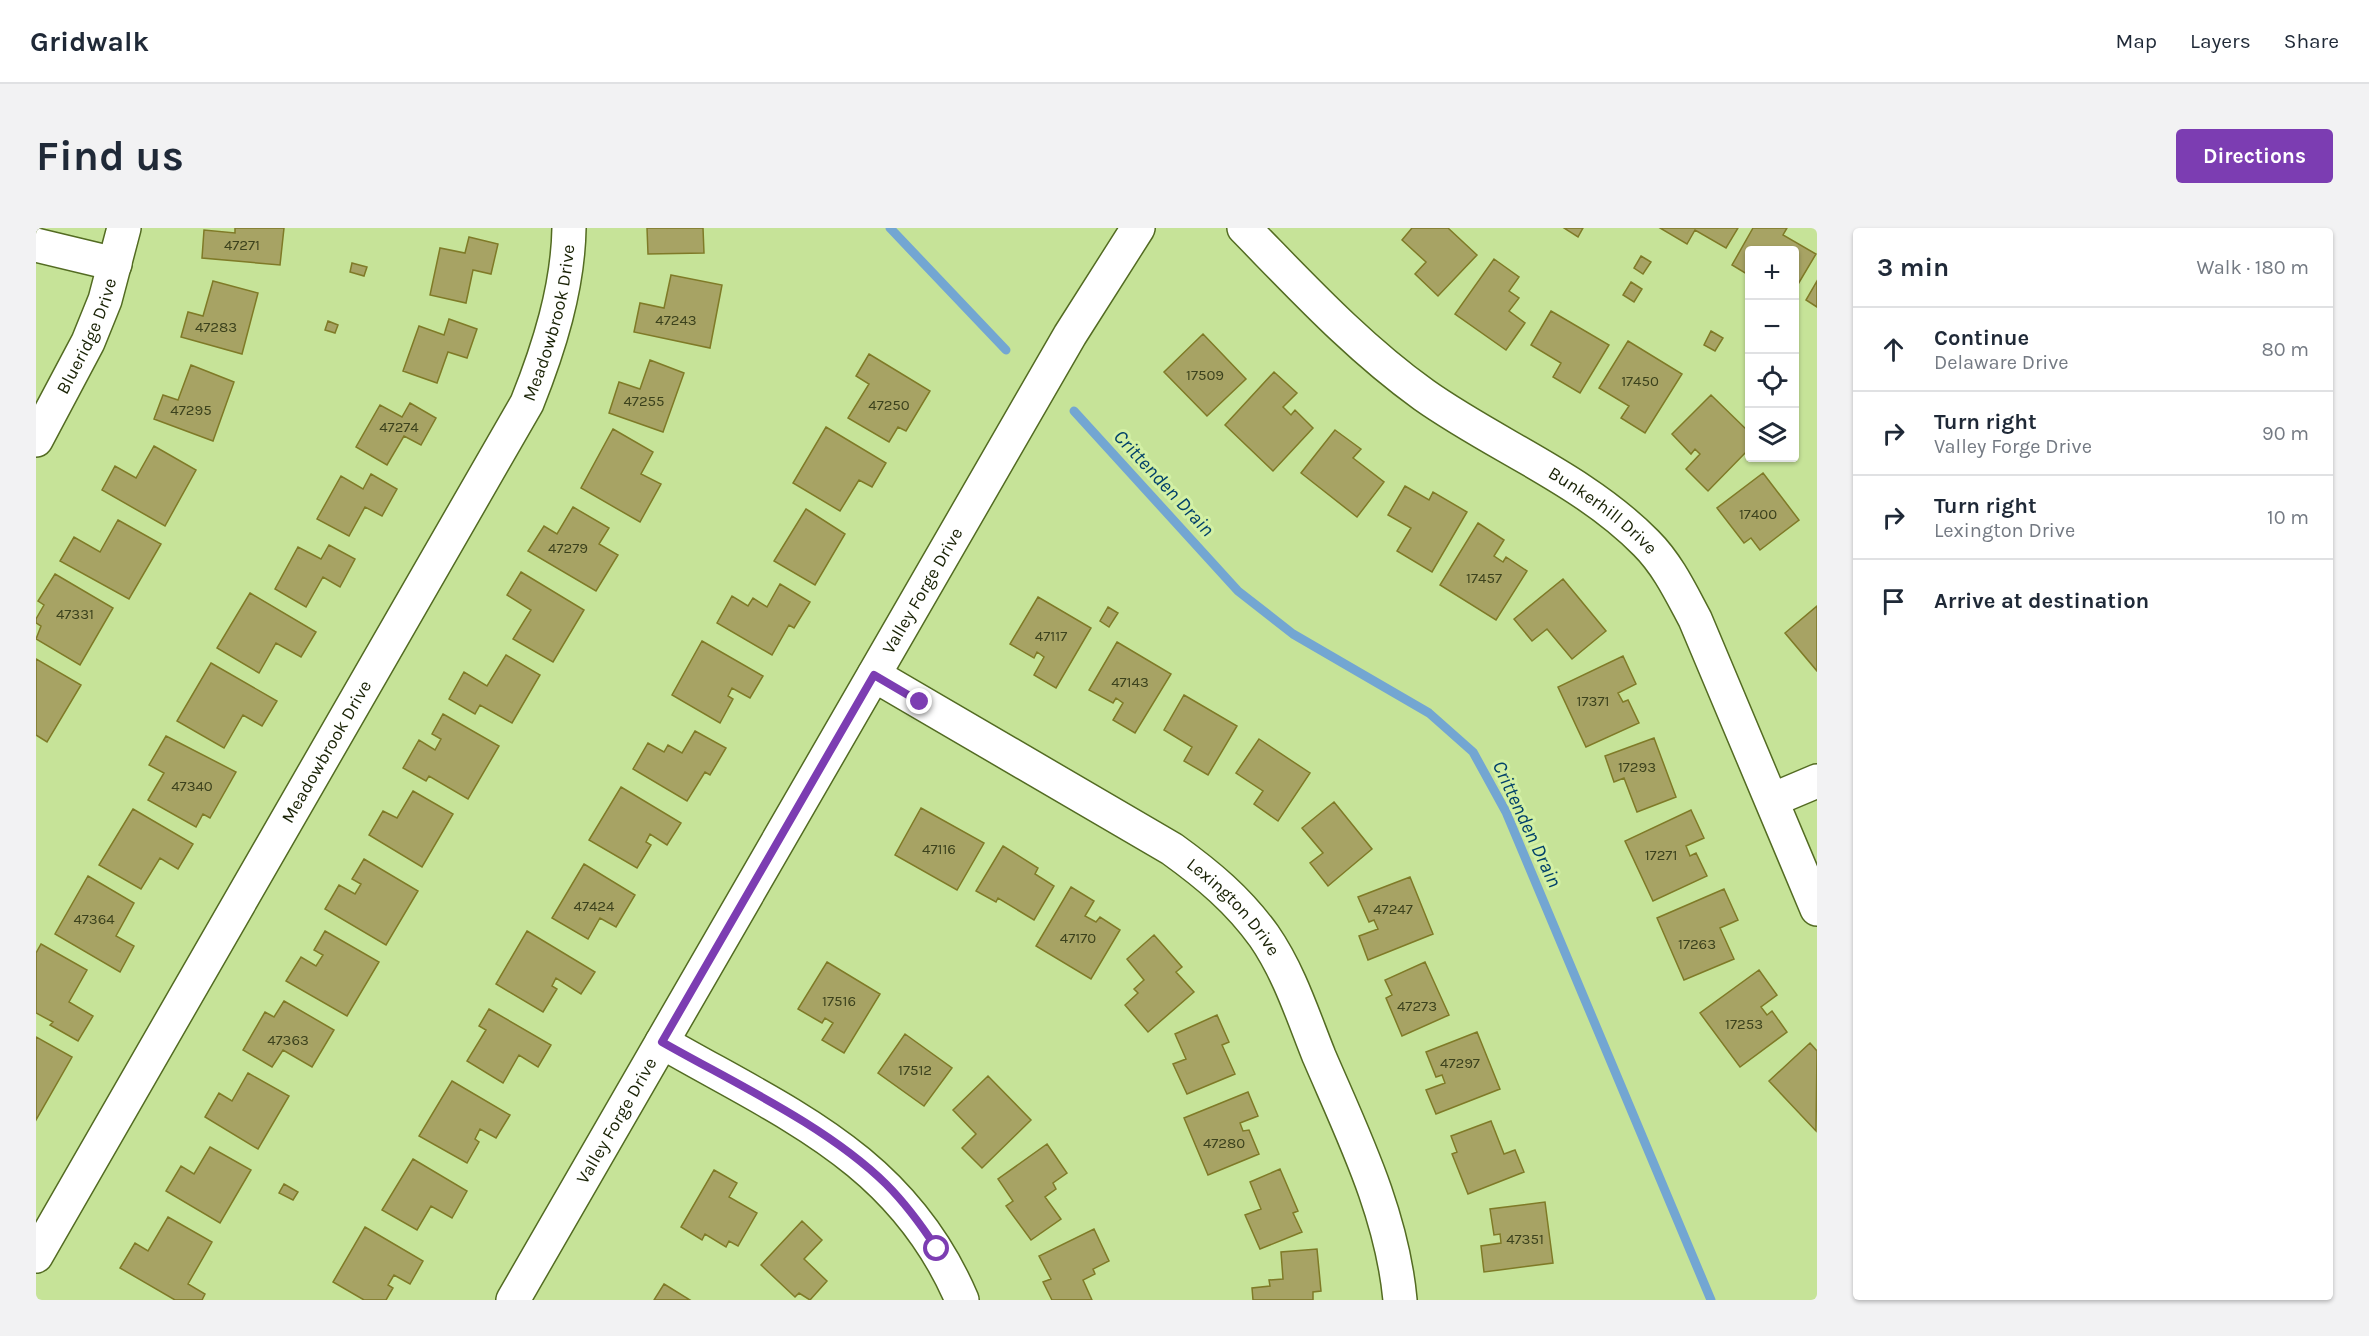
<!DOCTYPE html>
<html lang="en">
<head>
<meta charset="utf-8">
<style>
	body { margin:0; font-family:Karla,sans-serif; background:#f2f2f3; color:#1f2937 }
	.controls { position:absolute; right:18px; top:18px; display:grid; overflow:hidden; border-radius:6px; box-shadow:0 2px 4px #0004 }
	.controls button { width:54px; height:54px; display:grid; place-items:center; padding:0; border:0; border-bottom:2px solid #e0e1e3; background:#fff; color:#1f2937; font:30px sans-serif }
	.stop { position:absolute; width:18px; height:18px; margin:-14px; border:4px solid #7c3db2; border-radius:50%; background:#fff }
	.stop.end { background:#7c3db2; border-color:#fff; box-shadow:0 2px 6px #0008 }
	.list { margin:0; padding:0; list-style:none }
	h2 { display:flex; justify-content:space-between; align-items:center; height:78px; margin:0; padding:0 24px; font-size:26px }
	h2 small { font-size:20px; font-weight:400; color:#747a83 }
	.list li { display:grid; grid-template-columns:39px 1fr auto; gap:18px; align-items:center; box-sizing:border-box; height:84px; padding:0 24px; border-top:2px solid #e0e1e3 }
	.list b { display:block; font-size:22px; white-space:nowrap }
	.list p { margin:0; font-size:20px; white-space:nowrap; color:#747a83 }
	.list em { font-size:20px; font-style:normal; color:#747a83 }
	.icon { flex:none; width:33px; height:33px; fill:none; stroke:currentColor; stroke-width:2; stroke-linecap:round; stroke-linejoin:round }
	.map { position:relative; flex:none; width:1781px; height:1072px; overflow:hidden; border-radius:6px }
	header { display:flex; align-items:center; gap:36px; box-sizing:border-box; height:84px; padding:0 30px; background:#fff; border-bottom:2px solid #e0e1e3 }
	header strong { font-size:28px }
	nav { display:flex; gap:33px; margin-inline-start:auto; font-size:21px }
	.intro { display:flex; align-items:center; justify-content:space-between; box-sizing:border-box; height:144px; padding:0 36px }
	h1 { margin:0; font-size:42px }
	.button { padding:15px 27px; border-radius:6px; background:#7c3db2; color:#fff; font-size:21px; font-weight:700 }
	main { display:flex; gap:36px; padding:0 36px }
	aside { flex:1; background:#fff; border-radius:6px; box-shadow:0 2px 4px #0004 }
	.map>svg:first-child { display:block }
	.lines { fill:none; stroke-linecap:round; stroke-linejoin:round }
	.stream { stroke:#73a6d2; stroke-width:9 }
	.building { fill:#a7a364; stroke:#7f7a27; stroke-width:1.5 }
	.minor-casing { stroke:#536b22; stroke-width:36 }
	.minor { stroke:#fff; stroke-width:33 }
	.route { stroke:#7c3db2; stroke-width:8 }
	.labels { text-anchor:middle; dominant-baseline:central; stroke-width:6; stroke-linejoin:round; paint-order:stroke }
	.number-label { font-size:15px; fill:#3c421d }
	.street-label { font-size:18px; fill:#192205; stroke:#d3f0a5 }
	.water-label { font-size:20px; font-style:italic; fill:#004069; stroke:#d3f0a5 }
</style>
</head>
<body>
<header>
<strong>Gridwalk</strong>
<nav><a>Map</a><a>Layers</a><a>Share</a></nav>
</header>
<div class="intro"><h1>Find us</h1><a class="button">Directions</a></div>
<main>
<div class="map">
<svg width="1781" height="1072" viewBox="0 0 1781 1072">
	<rect width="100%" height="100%" fill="#c6e398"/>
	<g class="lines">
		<path class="stream" d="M854,0L970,122
			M1038,183L1202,363L1257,406L1393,485L1437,524L1470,584L1675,1072"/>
	</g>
	<path class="building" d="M199,0H248L244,37L166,30L168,2L199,5Z
		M611,0H667L668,25L612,26Z
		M1376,0H1412L1441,27L1402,68L1379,46L1390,34L1366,12Z
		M1528,0H1547L1542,9Z
		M1624,0H1702L1690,20L1659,2L1651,16Z
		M1717,0H1751L1747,7L1780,26L1758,63V22H1714V48L1696,37Z
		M433,9L462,16L455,46L437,42L430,75L394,67L404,20L429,25Z
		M1605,28L1615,34L1607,46L1598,40Z
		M1458,31L1483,49L1473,63L1483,70L1473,83L1489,95L1470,122L1419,86Z
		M316,35L331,39L328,48L314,44Z
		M635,47L686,57L674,120L598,104L604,75L628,80Z
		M177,53L222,65L206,126L145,109L152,84L167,88Z
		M1781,53V79L1770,72Z
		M1595,54L1606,61L1598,74L1587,67Z
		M1515,83L1573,117L1544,165L1517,149L1525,135L1495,117Z
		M413,91L441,101L431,130L412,124L401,155L367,143L383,98L408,107Z
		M292,93L302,97L299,105L289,102Z
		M1675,103L1687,110L1679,123L1668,117Z
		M1167,106L1210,151L1171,188L1128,144Z
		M1592,113L1646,146L1609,205L1585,190L1593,178L1563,160Z
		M833,126L894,163L870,203L862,199L853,214L812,190L833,156L820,148Z
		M614,132L648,145L627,204L573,185L583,154L604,161Z
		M155,137L198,154L177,213L118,191L127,167L142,172Z
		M1238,144L1261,165L1247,179L1255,187L1259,182L1277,200L1237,243L1189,197Z
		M1675,167L1714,205V220L1672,263L1650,241L1664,226L1659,221L1655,226L1636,206Z
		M374,175L400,190L385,217L368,208L351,237L320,219L344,177L366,189Z
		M790,199L850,235L836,259L823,252L804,283L757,255Z
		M577,201L617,224L605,246L625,256L604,294L545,260Z
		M1299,202L1325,221L1317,230L1348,254L1321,289L1265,245Z
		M118,218L160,242L129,298L66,262L79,238L100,250Z
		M1727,245L1763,292L1724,322L1715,310L1708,315L1681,280Z
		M335,246L361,261L346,288L329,279L313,308L281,291L305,248L327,261Z
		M1369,258L1393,272L1397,264L1431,284L1396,344L1361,323L1375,300L1352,287Z
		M537,279L573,300L563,316L582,327L560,363L492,323L508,298L521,306Z
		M770,281L809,306L779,357L738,333Z
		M82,292L125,316L93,371L24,333L38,309L64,324Z
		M1442,295L1468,312L1458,328L1467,334L1470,329L1491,343L1460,392L1404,357Z
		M293,317L319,331L304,359L287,349L270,379L239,361L262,319L285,331Z
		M485,344L548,382L517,434L477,411L495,382L471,367Z
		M19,346L77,380L44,437L0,411L5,398L0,395V391L8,377L2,373Z
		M1527,351L1570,403L1536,431L1511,401L1496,413L1478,391Z
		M744,356L774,374L758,400L753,397L736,427L681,395L696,368L712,378L717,370L731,379Z
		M214,365L280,404L265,429L240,415L223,445L181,420Z
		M1002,369L1055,400L1020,460L998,447L1008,429L1001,424L998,430L974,416Z
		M1781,378V443L1749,405Z
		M1072,379L1082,385L1073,399L1064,393Z
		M666,413L727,448L714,470L696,460L692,468L697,471L684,495L636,467Z
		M1081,414L1135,446L1099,505L1077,492L1087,475L1080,470L1077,475L1053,462Z
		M470,427L504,447L476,495L444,477L439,486L413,471L428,444L451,458Z
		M1587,428L1600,456L1582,465L1587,474L1592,472L1603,495L1550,519L1522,459Z
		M0,431L45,457L11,514L0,507Z
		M175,435L241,473L226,498L207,487L188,520L141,493Z
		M1148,467L1201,498L1172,547L1148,533L1156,519L1128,502Z
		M407,486L463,518L432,571L393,548L390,553L367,540L383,512L399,522L405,511L396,506Z
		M659,503L690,520L674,547L669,544L651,573L597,541L612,515L628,524L632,517L646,525Z
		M130,508L200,544L174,590L167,586L160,599L112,572L128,545L113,537Z
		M1618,510L1640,569L1601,584L1588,550L1578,554L1569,528Z
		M1223,511L1274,545L1242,593L1218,576L1227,563L1200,545Z
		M585,559L645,595L631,617L614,606L610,614L615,617L601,640L553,612Z
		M377,563L417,586L386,639L333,607L347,583L361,590Z
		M1298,574L1336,621L1292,658L1274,635L1287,625L1266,600Z
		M885,580L948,615L921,662L859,627Z
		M97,581L157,616L142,641L124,630L105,661L63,637Z
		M1655,582L1668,610L1650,618L1654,628L1660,625L1671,648L1617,673L1589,613Z
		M967,618L1002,640L999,646L1018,658L998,692L962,670L960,674L940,663Z
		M328,631L382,663L350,717L289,681L303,657L319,666L325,656L316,651Z
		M548,636L599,667L580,699L564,690L552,711L516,690Z
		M52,648L98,675L80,708L98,718L84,744L19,706Z
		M1374,649L1397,706L1332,732L1323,708L1342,701L1338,692L1333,694L1322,669Z
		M1035,659L1058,673L1049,688L1060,694L1064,689L1084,702L1055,751L1000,718Z
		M1688,661L1702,692L1684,700L1698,731L1648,752L1621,690Z
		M289,703L343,734L311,788L250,753L265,729L280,738L287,727L278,722Z
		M491,703L559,744L545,766L520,750L516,758L521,761L507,784L460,756Z
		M1118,707L1146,739L1140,744L1158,764L1112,804L1089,777L1102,765L1098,761L1108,752L1091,731Z
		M5,716L51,742L33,774L57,788L42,813L14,797L17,794L0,785V725Z
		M791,734L844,766L808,825L786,812L797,795L789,790L786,795L762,781Z
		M1389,734L1413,787L1366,808L1350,770L1356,767L1349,752Z
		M1723,742L1741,767L1725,779L1731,787L1736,783L1751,804L1704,839L1664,785Z
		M248,773L298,802L276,839L247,822L236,839L207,822L229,784L238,789Z
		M453,781L515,817L502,839L483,827L467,855L431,833L450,802L443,798Z
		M1181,787L1193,814L1186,817L1199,846L1151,866L1137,836L1150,831L1139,806Z
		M1441,804L1464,861L1400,886L1390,862L1409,855L1406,847L1400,849L1390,824Z
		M869,806L916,840L888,878L842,845Z
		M0,809L36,829L0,892Z
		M1774,815L1781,823L1780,903L1733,853Z
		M212,845L253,868L222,921L169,889L183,865L196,873Z
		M952,848L995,892L946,940L926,920L940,906L917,882Z
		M416,853L474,887L460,910L444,901L439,911L443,914L431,935L383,908Z
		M1212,864L1222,888L1204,895L1207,903L1213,902L1223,926L1172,947L1148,890Z
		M1455,893L1468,926L1479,922L1488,944L1432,966L1416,926L1421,924L1415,908Z
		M1011,916L1031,945L1017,955L1020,961L1009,969L1025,991L995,1012L970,978L977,973L962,951Z
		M174,919L215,942L184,995L130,963L145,938L158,946Z
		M377,931L431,963L416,990L395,978L381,1002L346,982Z
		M1244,941L1262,983L1257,985L1266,1004L1224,1021L1209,987L1225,981L1214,954Z
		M678,942L701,955L693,969L721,985L702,1018L693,1013L690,1019L669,1006L666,1012L645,999Z
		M248,956L262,964L257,972L243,965Z
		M1509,974L1517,1035L1448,1044L1445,1018L1465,1015L1464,1006L1458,1007L1454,981Z
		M132,989L176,1014L152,1056L169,1066L166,1072H139L84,1040L99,1015L112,1023Z
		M766,993L786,1012L768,1031L791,1053L774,1072L763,1065L759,1069L725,1037Z
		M329,999L387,1033L374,1056L358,1047L352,1057L357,1060L350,1072H328L297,1054Z
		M1058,1001L1073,1033L1057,1041L1059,1046L1047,1052L1056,1072H1016L1007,1054L1015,1051L1003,1028Z
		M1281,1021L1285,1063L1277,1064V1072H1217L1216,1060L1234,1058L1233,1052L1247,1051L1245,1024Z
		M628,1056L654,1072H618Z"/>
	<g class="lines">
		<defs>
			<g id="minor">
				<path id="s1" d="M1208,0C1265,58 1321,119 1388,167C1460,218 1547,251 1610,315C1632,337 1645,365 1659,391L1781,681"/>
				<path d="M0,17L79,36"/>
				<path id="s2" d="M0,212L52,114L69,72L88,0"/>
				<path id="s3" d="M838,447L1136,621C1172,647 1202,672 1228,708C1253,744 1267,788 1283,828C1317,907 1356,985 1364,1072"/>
				<path d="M1736,572L1781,553"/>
				<path d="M626,814C751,886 866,931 926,1072"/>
				<path id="s4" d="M0,1028L491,175C513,120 532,60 533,0"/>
				<path id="s5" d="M477,1072L1034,107L1102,0"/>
			</g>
		</defs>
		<use href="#minor" class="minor-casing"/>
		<use href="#minor" class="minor"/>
	</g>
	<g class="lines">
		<path class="route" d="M884,474L838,447L626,814C698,855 791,898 850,956C870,976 886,998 901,1021"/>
	</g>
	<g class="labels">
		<g class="number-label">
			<text x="206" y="17">47271</text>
			<text x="640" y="92">47243</text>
			<text x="180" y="99">47283</text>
			<text x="1169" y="147">17509</text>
			<text x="1604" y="153">17450</text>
			<text x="608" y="173">47255</text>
			<text x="853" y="177">47250</text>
			<text x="155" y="182">47295</text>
			<text x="363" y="199">47274</text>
			<text x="1722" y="286">17400</text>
			<text x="532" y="320">47279</text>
			<text x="1448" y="350">17457</text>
			<text x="39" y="386">47331</text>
			<text x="1015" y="408">47117</text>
			<text x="1094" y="454">47143</text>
			<text x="1557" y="473">17371</text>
			<text x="1601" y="539">17293</text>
			<text x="156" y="558">47340</text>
			<text x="903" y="621">47116</text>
			<text x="1625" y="627">17271</text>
			<text x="558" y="678">47424</text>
			<text x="1357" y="681">47247</text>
			<text x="58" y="691">47364</text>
			<text x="1042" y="710">47170</text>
			<text x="1661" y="716">17263</text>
			<text x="803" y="773">17516</text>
			<text x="1381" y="778">47273</text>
			<text x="1708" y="796">17253</text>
			<text x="252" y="812">47363</text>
			<text x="1424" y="835">47297</text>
			<text x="879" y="842">17512</text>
			<text x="1188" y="915">47280</text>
			<text x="1489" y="1011">47351</text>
		</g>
		<g class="street-label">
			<text stroke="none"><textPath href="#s4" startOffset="1068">Meadowbrook Drive</textPath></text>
			<text stroke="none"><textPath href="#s2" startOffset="116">Blueridge Drive</textPath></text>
			<text stroke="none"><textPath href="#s1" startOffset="459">Bunkerhill Drive</textPath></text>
			<text stroke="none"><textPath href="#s5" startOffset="819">Valley Forge Drive</textPath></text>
			<text stroke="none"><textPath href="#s4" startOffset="582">Meadowbrook Drive</textPath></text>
			<text stroke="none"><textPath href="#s3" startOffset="430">Lexington Drive</textPath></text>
			<text stroke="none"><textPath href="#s5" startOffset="207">Valley Forge Drive</textPath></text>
		</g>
		<g class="water-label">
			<text transform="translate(1128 255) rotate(47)">Crittenden Drain</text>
			<text transform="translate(1491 596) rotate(65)">Crittenden Drain</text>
		</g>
	</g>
</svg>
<div class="controls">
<button>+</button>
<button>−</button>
<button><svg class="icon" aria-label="locate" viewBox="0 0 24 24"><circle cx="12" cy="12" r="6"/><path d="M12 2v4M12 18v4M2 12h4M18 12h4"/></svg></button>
<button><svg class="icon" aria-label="layers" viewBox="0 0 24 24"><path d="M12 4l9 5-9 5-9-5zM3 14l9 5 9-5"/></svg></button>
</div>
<div class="stop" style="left:901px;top:1021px"></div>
<div class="stop end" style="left:884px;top:474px"></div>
</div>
<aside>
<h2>3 min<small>Walk · 180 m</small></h2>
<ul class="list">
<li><svg class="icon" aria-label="ahead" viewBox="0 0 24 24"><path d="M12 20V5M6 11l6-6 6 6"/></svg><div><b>Continue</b><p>Delaware Drive</p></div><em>80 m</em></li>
<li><svg class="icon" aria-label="right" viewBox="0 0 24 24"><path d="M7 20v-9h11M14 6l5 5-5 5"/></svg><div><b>Turn right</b><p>Valley Forge Drive</p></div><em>90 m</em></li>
<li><svg class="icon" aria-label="right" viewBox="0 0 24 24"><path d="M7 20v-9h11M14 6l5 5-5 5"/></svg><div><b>Turn right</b><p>Lexington Drive</p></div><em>10 m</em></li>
<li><svg class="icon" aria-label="arrive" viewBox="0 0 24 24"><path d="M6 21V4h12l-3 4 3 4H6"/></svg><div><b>Arrive at destination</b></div></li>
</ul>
</aside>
</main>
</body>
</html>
